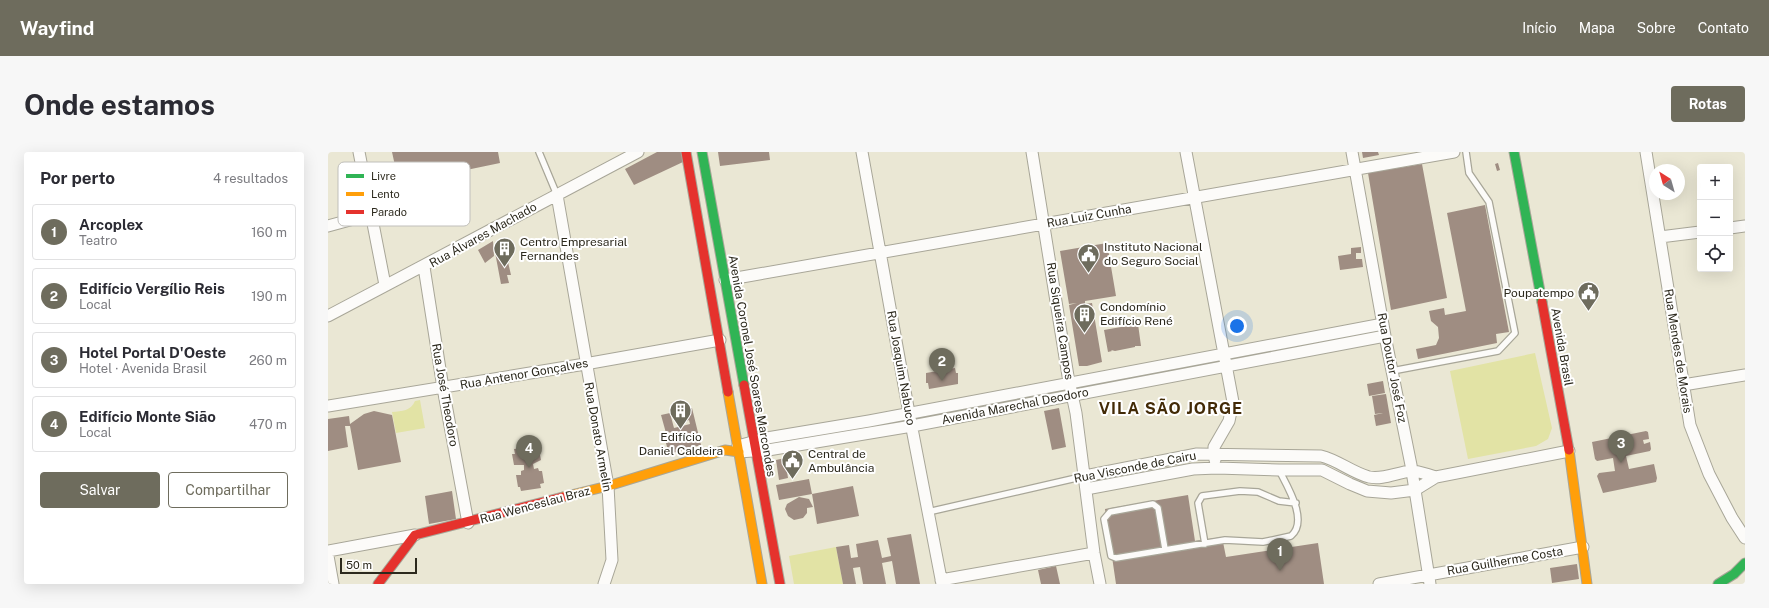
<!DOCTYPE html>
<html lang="pt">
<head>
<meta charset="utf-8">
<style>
	body { margin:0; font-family:"Public Sans",sans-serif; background:#f7f7f7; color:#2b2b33 }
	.controls { position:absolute; right:12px; top:12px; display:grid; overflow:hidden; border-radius:4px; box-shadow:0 4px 16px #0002 }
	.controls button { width:36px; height:36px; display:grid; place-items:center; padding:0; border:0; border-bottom:1px solid #e1e1e2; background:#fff; color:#2b2b33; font:20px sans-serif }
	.compass { position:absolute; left:1321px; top:12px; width:36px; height:36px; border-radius:50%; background:#fff; box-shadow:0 4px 16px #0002; rotate:323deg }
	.scale { position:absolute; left:12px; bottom:10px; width:77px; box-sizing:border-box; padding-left:4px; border:2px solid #2c291d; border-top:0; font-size:11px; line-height:14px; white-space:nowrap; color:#2c291d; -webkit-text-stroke:3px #fff; paint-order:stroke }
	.you { position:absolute; left:909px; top:174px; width:14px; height:14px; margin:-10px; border:3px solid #fff; border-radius:50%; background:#1a73e8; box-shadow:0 0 0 6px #1a73e833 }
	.badge { display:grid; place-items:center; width:26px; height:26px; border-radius:50%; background:#6e6c5d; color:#fff; font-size:13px; font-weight:700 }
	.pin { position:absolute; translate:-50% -33px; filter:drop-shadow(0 1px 2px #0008) }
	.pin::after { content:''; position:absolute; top:21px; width:14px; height:12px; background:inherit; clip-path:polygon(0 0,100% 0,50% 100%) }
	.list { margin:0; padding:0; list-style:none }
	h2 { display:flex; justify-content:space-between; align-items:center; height:52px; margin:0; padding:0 16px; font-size:17px }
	h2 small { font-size:13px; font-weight:400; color:#7c7c81 }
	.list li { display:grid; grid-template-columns:26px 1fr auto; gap:12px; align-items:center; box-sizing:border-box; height:56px; margin:0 8px 8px; padding:0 8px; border:1px solid #e1e1e2; border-radius:4px }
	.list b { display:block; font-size:15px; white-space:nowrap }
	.list p { margin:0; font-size:13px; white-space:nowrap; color:#7c7c81 }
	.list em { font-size:13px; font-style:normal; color:#7c7c81 }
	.actions { display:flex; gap:8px; padding:12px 16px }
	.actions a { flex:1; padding:9px 0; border:1px solid #6e6c5d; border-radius:4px; text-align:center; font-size:14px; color:#6e6c5d }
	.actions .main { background:#6e6c5d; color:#fff }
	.icon { flex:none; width:22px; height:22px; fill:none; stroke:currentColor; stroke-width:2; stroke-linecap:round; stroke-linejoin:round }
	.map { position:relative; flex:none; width:1417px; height:432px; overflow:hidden; border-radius:4px }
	header { display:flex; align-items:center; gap:24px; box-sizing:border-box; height:56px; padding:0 20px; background:#6e6c5d; color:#fff }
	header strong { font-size:19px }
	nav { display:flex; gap:22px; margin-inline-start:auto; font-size:14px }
	.intro { display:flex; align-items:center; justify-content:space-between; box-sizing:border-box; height:96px; padding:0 24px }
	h1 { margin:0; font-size:28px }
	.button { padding:10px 18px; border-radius:4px; background:#6e6c5d; color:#fff; font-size:14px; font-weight:700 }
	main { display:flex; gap:24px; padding:0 24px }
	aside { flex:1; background:#fff; border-radius:4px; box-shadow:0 4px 16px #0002 }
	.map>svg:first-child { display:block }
	.green { fill:#e2e3a5 }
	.building { fill:#9f8d82 }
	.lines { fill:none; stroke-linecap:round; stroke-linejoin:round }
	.lane-casing { stroke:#a8a698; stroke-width:8 }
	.street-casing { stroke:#a8a698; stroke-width:13 }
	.fast-casing { stroke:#a8a698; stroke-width:11 }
	.slow-casing { stroke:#a8a698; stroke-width:11 }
	.jam-casing { stroke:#a8a698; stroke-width:11 }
	.lane { stroke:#fcfbf9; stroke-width:5.5 }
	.street { stroke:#fcfbf9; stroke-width:11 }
	.fast { stroke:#30b455; stroke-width:9 }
	.slow { stroke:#ff9f0a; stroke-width:9 }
	.jam { stroke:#e5322d; stroke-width:9 }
	.labels { text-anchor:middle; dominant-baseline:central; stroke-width:4; stroke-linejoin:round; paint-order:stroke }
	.street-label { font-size:12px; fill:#2c291d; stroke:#fff }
	.poi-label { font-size:12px; fill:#2c291d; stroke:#fff; text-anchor:start }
	.district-label { font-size:16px; font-weight:bold; letter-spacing:1px; fill:#422a06; stroke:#fff }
	.key { fill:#fff; stroke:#c0bfbb; stroke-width:1 }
	.key-label { font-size:11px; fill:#2c291d }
</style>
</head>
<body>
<header>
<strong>Wayfind</strong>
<nav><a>Início</a><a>Mapa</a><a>Sobre</a><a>Contato</a></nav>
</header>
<div class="intro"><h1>Onde estamos</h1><a class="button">Rotas</a></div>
<main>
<aside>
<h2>Por perto<small>4 resultados</small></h2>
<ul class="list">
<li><span class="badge">1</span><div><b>Arcoplex</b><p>Teatro</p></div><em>160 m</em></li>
<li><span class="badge">2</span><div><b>Edifício Vergílio Reis</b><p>Local</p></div><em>190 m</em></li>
<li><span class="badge">3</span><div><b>Hotel Portal D'Oeste</b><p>Hotel · Avenida Brasil</p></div><em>260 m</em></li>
<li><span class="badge">4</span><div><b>Edifício Monte Sião</b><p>Local</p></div><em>470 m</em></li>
</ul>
<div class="actions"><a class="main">Salvar</a><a>Compartilhar</a></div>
</aside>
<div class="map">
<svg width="1417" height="432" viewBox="0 0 1417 432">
	<rect width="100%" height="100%" fill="#eae7d4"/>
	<path class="green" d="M1207,201L1224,276L1220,287L1208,294L1140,307L1122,219Z
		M92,248L97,276L68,281L64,260C74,259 83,259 87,249Z
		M508,395L515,432H466L461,404Z"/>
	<path class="building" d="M64,0H170L172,11L71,32Z
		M329,0H355V10L306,33L297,17Z
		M390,0H441L442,8L392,14Z
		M1034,0H1050L1051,3L1035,6Z
		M1170,11L1172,18L1169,19L1167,12Z
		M1094,12L1119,146L1063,158L1040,21Z
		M1157,53L1181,180L1168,182L1169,191L1090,207L1088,197L1108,193L1111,186L1110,175L1103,169L1101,159L1116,156L1117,163L1138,159L1119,61Z
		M165,89L166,104L157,111L150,98Z
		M779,91L788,144L757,149V152L764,151L774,210L759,214H751L741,153L749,151L741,152L732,99Z
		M170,94L171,97L179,95L182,109L180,110L183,123H179L181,131L173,132L166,95Z
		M1033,95V101H1028V107H1034L1035,115L1012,118L1010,104L1023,102V96Z
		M810,172L813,194H807V195L787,199L783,198L784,199L780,200L776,178Z
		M627,216L628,221H630V232L601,237L600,231H598V221Z
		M1055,229L1057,241L1041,244L1039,232Z
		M1058,242L1063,271L1048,274L1046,263L1055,261L1047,262L1044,244Z
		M364,256L373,293L341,302L336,284L345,282L344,280L338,281L333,263L342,261L346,276L362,272L361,268L356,270L353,259Z
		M731,256L738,295L724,298L716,259Z
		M46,259L64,263L73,310L30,318L22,274H17L20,295L0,299V267L21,264L22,272L36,262Z
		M1318,279L1320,280L1321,287L1315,288L1316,292L1322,290L1323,297L1322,299L1298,304L1301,317L1326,312L1329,326L1328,330L1275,341L1269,324L1271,321L1287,319L1285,306L1269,309L1267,307L1264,290Z
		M207,294L208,298H211L213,308L205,312L206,317L210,316L211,319H214L216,331L212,332L213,336L193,339L192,335H190L188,323H193V319L196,318V313H186L184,302H187L186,297Z
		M457,306L460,326L451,328L448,308Z
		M481,327L484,342L451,348L448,333Z
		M525,334L531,364L489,372L484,342Z
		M124,339L128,367L101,372L97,344Z
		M860,343L867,389L894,385L898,405L990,391L996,432H788L777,357Z
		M471,345L481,347L485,355L479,356V361L475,366L466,368L460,364L457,357L459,352Z
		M583,382L592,432H568L564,409L554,411L558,432H535L532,415L525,416L528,432H515L508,395L521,393L523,406L530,405L528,392L550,388L554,406L563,404L559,386Z
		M1249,412L1251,427L1224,431L1222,416Z
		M728,414L732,432H713L710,418Z"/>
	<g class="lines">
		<defs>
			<path id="lane" d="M211,0L229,43
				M1064,219L1170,199L1187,181L1161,50L1141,21L1138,0
				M600,360L757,324
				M877,392L870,351L874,344L912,339L930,340L951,349L968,351
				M837,397L830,356L825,352L782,360L776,367L783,404L788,406L897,388L935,390L963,384C981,369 959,334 951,318"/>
			<path id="street" d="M31,0L57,133
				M534,0L581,261L614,432
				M704,0L740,224L748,261L766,401L772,432
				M858,0L905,250L901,269L886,295L887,308
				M1024,0L1057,184L1083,313L1102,432
				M1318,0L1362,273L1381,322L1404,366L1417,386
				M229,43L280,334L284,408L276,432
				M0,74L44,62
				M1402,76L1417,74
				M1332,85L1372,80
				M96,115L115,236L140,371
				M397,128L1126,0
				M0,164L310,0
				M1355,233L1417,223
				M0,254L257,212L392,188
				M410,294L439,286L541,269L1055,172
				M411,300L440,298L584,274L1057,184
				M757,324L869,302L993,304C1010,308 1023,320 1041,325C1056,328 1069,320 1084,319C1091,319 1100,323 1108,325
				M758,337L865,317L889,316L951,318H994L1022,332L1039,339L1063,341L1087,338L1108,325L1241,299
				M0,399L87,383
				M0,404L5,432
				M613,428L766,401
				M1051,432L1255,395"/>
			<path id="fast" d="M374,0L416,233
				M1186,0L1214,150
				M1390,432L1406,422L1417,411"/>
			<path id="slow" d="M400,240L434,432
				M1241,298L1259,432
				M235,345L280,334L397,298L411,300"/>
			<path id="jam" d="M358,0L400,240
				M1214,150L1241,298
				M416,233L452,432
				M50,432L87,383L235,345"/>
		</defs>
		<use href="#lane" class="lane-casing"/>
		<use href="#street" class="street-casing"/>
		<use href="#fast" class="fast-casing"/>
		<use href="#slow" class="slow-casing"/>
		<use href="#jam" class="jam-casing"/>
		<use href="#lane" class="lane"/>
		<use href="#street" class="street"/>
		<use href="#fast" class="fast"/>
		<use href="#slow" class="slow"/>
		<use href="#jam" class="jam"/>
	</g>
	<defs>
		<symbol id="building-pin" viewBox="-11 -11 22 30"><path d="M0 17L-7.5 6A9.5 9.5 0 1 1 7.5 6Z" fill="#6e6c5d" stroke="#fff"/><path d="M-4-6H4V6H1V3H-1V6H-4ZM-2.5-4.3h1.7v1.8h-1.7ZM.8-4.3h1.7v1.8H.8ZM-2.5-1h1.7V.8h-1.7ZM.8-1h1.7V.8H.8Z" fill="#fff"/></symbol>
		<symbol id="civic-pin" viewBox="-11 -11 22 30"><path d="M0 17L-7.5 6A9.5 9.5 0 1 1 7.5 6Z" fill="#6e6c5d" stroke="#fff"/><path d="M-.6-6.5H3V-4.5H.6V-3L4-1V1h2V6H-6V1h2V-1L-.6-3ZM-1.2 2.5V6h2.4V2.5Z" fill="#fff"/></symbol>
	</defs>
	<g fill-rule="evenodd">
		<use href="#building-pin" x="164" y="84" width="25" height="34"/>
		<use href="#civic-pin" x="748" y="90" width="25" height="34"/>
		<use href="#civic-pin" x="1248" y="128" width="25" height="34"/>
		<use href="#building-pin" x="744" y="150" width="25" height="34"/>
		<use href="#building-pin" x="340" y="246" width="25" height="34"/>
		<use href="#civic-pin" x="452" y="296" width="25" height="34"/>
	</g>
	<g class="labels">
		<g class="street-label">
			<text transform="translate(761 64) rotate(-10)">Rua Luiz Cunha</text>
			<text transform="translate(155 83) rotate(-29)">Rua Álvares Machado</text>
			<text transform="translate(732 169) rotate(81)">Rua Siqueira Campos</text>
			<text transform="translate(1234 195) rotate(80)">Avenida Brasil</text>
			<text transform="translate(1350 199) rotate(81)">Rua Mendes de Morais</text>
			<text transform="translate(424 214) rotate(80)">Avenida Coronel José Soares Marcondes</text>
			<text transform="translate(573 216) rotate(80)">Rua Joaquim Nabuco</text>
			<text transform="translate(1064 216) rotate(79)">Rua Doutor José Foz</text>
			<text transform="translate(196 222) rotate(-10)">Rua Antenor Gonçalves</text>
			<text transform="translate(117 243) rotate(80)">Rua José Theodoro</text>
			<text transform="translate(687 254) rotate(-11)">Avenida Marechal Deodoro</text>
			<text transform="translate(270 285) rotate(80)">Rua Donato Armelin</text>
			<text transform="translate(807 315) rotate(-11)">Rua Visconde de Cairu</text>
			<text transform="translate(207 353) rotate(-15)">Rua Wenceslau Braz</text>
			<text transform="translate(1177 409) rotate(-10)">Rua Guilherme Costa</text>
		</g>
		<g class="poi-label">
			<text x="192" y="90">Centro Empresarial<tspan x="192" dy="14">Fernandes</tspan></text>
			<text x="776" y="95">Instituto Nacional<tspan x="776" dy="14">do Seguro Social</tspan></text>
			<text x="1246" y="141" text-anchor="end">Poupatempo</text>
			<text x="772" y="155">Condomínio<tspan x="772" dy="14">Edifício René</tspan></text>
			<text x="353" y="285" text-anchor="middle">Edifício<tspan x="353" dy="14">Daniel Caldeira</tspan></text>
			<text x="480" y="302">Central de<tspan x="480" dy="14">Ambulância</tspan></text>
		</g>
		<g class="district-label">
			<text x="843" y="256">VILA SÃO JORGE</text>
		</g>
	</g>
	<rect x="10" y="10" width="132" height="64" rx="6" class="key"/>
	<rect x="18" y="22" width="18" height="4" fill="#30b455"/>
	<rect x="18" y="40" width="18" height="4" fill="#ff9f0a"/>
	<rect x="18" y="58" width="18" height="4" fill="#e5322d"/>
	<g class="key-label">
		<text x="43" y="28">Livre</text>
		<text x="43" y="46">Lento</text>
		<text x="43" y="64">Parado</text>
	</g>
</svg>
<div class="controls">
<button>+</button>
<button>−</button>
<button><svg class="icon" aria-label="locate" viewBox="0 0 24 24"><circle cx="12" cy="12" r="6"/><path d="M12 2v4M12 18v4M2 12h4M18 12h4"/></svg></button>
</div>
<svg class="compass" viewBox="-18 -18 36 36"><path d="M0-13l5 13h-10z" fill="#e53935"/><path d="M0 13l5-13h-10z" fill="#7c7c81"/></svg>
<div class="scale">50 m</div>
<div class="you"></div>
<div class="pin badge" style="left:952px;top:419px">1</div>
<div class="pin badge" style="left:614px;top:229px">2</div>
<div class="pin badge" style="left:1293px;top:311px">3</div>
<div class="pin badge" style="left:201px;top:316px">4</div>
</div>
</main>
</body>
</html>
